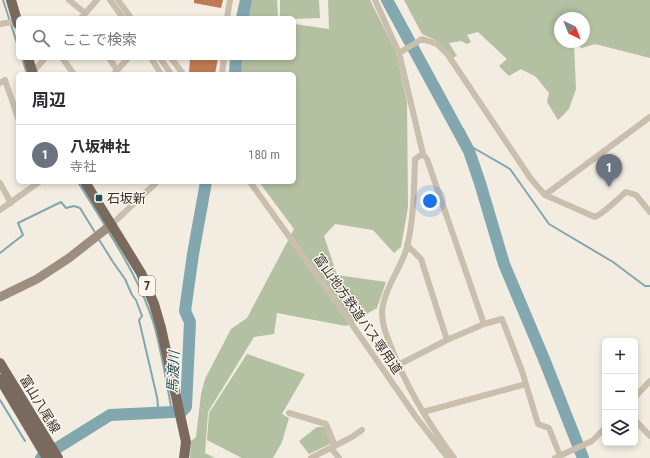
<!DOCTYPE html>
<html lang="ja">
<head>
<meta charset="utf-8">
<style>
	body { margin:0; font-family:"Roboto Condensed","Noto Sans JP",sans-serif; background:#f7f7f7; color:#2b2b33 }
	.controls { position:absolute; right:12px; bottom:12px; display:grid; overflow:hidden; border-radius:6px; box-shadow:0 2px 6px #0003 }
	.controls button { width:36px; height:36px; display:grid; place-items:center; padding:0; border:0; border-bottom:1px solid #e1e1e2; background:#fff; color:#2b2b33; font:20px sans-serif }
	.compass { position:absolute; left:554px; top:12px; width:36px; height:36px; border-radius:50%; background:#fff; box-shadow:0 2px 6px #0003; rotate:137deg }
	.you { position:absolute; left:430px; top:201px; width:14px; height:14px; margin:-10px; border:3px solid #fff; border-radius:50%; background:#1a73e8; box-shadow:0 0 0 6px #1a73e833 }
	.badge { display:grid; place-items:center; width:26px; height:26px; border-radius:50%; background:#db2777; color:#fff; font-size:13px; font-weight:700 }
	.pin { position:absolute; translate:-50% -33px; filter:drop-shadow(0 1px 2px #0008) }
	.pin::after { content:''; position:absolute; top:21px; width:14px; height:12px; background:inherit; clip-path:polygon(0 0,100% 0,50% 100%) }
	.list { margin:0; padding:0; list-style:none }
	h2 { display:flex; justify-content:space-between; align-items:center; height:52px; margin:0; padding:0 16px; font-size:17px }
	h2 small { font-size:13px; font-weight:400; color:#7c7c81 }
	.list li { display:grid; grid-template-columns:26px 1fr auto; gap:12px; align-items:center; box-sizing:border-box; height:60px; padding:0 16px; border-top:1px solid #e1e1e2 }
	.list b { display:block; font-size:15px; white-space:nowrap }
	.list p { margin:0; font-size:13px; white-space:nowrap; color:#7c7c81 }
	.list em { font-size:13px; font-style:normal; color:#7c7c81 }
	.icon { flex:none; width:22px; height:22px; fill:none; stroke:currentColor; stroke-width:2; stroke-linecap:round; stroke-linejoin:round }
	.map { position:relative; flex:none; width:650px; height:458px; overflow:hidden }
	.search { position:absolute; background:#fff; box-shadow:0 2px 6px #0003; left:16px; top:16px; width:280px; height:44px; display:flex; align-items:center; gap:10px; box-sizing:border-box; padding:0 14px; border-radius:6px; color:#7c7c81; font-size:15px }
	.panel { position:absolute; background:#fff; box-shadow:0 2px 6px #0003; left:16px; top:72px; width:280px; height:112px; border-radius:6px }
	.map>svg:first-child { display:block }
	.green { fill:#b3c1a2; fill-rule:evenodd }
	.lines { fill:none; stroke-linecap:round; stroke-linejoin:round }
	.stream { stroke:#82a7ae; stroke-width:2 }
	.river { stroke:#82a7ae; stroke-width:12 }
	.building { fill:#bf7a53 }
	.street { stroke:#cabead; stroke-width:6 }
	.secondary { stroke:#9e8e7f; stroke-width:9 }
	.primary { stroke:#7a6a5e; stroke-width:10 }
	.poi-dot { fill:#234f59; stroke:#faf6ee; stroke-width:1.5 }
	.labels { text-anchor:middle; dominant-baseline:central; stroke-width:3; stroke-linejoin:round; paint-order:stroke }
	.shield { fill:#faf6ee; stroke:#736c66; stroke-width:1 }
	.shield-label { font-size:12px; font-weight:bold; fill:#39312c }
	.poi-label { font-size:13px; fill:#39312c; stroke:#faf6ee; text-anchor:start }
	.street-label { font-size:13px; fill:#39312c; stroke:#faf6ee }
	.water-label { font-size:14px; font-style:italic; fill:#234f59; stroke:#faf6ee }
</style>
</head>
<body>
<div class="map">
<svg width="650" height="458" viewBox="0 0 650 458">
	<rect width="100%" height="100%" fill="#f2ece1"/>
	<path class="green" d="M250,0H277L278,18H245Z
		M280,0H319L320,18L294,19V18H280Z
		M328,0H370L396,52L407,102L408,207L401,247L394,253L373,230L335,224L324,236L337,275L386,282L377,308L346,326L277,313L274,334L254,337L208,412L205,453L215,458H190L191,441L196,437L201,394L205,379L231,329L247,318L294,229L259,182H294V74H238L240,58H294V24L329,29Z
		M404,0H650V58L595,44L582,48L574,44L576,89L569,109L558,120L547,102L549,93L536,77L521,69L509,76L499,66L507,59L478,32L467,35L471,42L467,44L461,41L449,43L457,56L452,58L437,41L422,34ZM560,18H584V42H560Z
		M247,354L305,374L282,414L289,418L282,442L273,458H242L207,440L209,413Z
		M317,427H324L332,443L309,454L299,441Z"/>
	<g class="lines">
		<path class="stream" d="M3,0L18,46
			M22,58L27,74
			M457,131L463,129L472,147L510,169L549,224L613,262L645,286H650
			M78,182L106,227
			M108,231C127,261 145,293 155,328C162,355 167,384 172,412
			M98,238L113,262L125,279L132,295L136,300L142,316L139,320L157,397L158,406L157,413
			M0,253L23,235L18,223L61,202L66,208L74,206L80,208L96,234
			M0,400L25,441"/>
		<path class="river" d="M387,0L469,151L480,183L504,264L544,359L583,458
			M242,18L246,0
			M235,74L236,58
			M41,458L110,415L172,412L182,411L186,407L190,322L185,311L193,254L206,182"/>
	</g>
	<path class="building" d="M194,0H223L221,8L194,3Z
		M190,58H218L215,74H189Z"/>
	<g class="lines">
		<path class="street" d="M69,0L85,13
			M110,0L123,18
			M118,0L131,18
			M375,0L399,53L423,154L427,159L484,324L447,340L398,365
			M81,18L97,0
			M227,18L230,0
			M0,24L17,21
			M399,53L422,39L437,44L448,55L531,179L545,195L595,217C607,211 616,200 626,192L636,195L650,212
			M62,58L74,74
			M109,58L117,70
			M151,58L161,74
			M160,58L171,74
			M171,58L183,74
			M33,72L45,58
			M114,74L128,58
			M222,74L224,58
			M0,83L5,80L18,118
			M423,154L415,159C414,188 414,218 407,247C401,269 384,288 382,312C382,324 386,334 390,344C405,385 428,423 454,458
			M250,182L344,313L416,417L448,458
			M0,183L11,203
			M545,195L650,117
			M0,210L39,182
			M111,225L157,182
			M407,245L421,259L447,340
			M484,324L502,319L522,371L538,424L549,428L560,456
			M635,397L650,381
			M423,412L526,384
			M289,413L326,424L335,446
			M635,420L650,436
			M331,448L339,458
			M311,458L352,437L362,430
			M555,458L592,441L605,428"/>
		<path class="secondary" d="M0,297L37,279L69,258L111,225"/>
		<path class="primary" d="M11,0L18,24
			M28,58L33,74
			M85,182L141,273L154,304L161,328L186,442L184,458
			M0,363L58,458
			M0,379L47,458"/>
	</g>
	<rect class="poi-dot" x="95" y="194" width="8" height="8" rx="2"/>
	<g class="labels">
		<rect class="shield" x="139" y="276" width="16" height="20" rx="3"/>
		<g class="shield-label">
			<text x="147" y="286">7</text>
		</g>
		<g class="poi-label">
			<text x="107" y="198">石坂新</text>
		</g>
		<g class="street-label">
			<text transform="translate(358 314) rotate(55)">富山地方鉄道バス専用道</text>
			<text transform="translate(40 404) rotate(59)">富山八尾線</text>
		</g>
		<g class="water-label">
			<text transform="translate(173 372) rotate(-87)">馬渡川</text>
		</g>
	</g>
</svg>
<div class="controls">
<button>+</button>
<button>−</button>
<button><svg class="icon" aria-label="layers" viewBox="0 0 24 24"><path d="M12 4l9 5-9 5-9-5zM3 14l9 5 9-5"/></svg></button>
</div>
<svg class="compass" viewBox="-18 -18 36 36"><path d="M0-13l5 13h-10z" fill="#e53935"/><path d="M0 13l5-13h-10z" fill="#7c7c81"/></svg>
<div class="you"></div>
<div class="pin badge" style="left:609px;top:187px;background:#6b7280">1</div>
<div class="search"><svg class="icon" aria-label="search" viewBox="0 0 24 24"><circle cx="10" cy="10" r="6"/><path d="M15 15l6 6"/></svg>ここで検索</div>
<section class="panel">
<h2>周辺<small></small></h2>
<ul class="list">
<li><span class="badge" style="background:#6b7280">1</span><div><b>八坂神社</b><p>寺社</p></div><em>180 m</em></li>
</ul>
</section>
</div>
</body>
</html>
